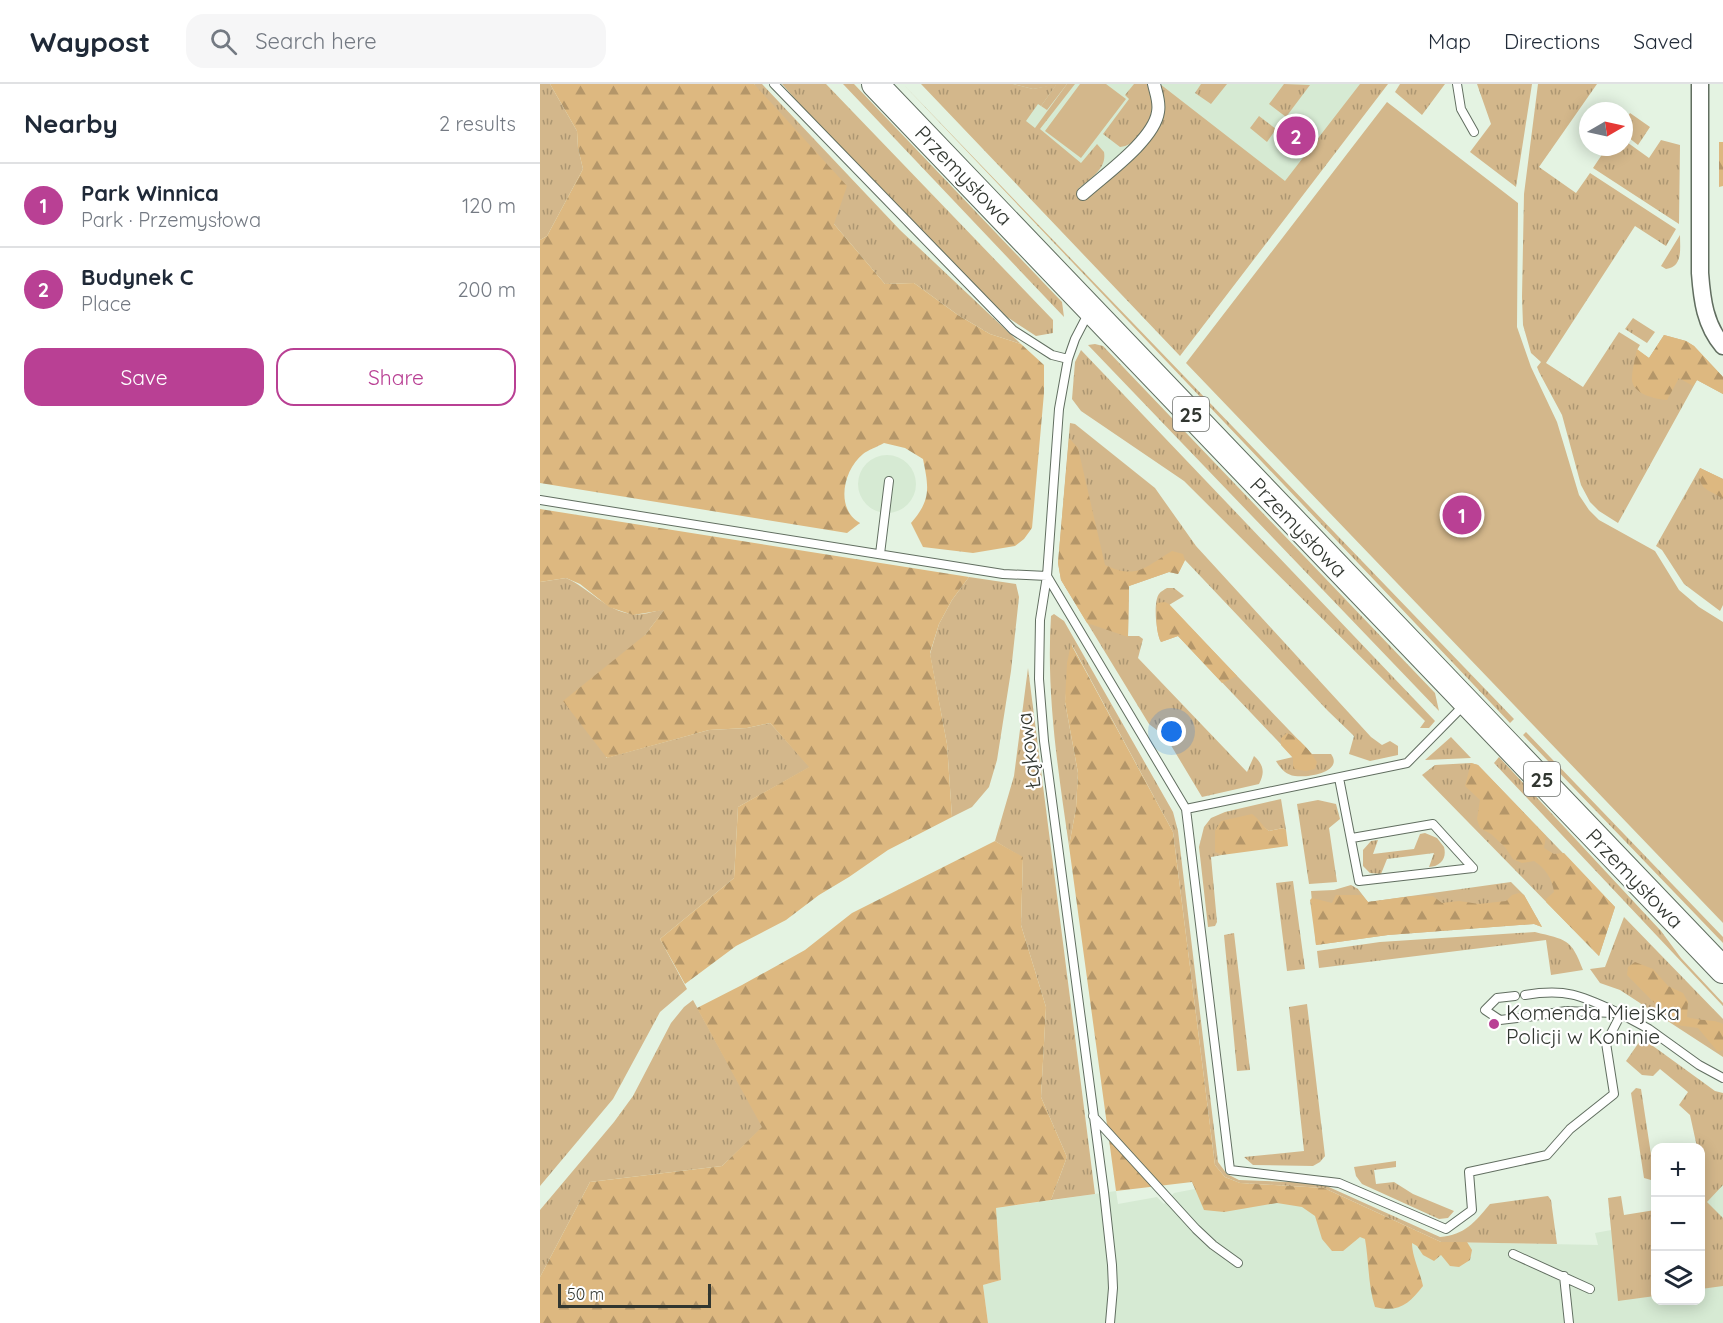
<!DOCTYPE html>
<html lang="en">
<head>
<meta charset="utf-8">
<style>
	body { margin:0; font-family:Quicksand,sans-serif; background:#f6f6f7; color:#1f2937 }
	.controls { position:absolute; right:18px; bottom:18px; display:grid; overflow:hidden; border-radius:12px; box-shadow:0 3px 15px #0003 }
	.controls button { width:54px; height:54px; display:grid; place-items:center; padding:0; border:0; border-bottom:2px solid #e0e1e3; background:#fff; color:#1f2937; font:30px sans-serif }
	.compass { position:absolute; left:1039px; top:18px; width:54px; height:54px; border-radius:50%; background:#fff; box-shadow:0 3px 15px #0003; rotate:81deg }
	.scale { position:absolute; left:18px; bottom:15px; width:153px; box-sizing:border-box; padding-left:6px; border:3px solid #313630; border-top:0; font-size:16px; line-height:21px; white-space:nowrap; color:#313630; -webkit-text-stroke:4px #fff; paint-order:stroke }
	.you { position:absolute; left:632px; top:648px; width:21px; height:21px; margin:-15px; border:4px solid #fff; border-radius:50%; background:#1a73e8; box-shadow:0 0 0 9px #1a73e833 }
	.badge { display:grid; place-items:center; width:39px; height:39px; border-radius:50%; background:#b94094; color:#fff; font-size:20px; font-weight:700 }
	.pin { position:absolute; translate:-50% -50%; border:3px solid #fff; box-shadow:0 2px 6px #0006 }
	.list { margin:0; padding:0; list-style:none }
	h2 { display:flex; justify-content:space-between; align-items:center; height:78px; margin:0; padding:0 24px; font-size:26px }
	h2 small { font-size:20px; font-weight:400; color:#747a83 }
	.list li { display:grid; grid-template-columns:39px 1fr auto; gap:18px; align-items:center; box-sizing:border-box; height:84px; padding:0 24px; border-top:2px solid #e0e1e3 }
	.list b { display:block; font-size:22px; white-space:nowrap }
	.list p { margin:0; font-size:20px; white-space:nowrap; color:#747a83 }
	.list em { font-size:20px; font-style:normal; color:#747a83 }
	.actions { display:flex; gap:12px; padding:18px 24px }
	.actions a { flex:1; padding:14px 0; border:2px solid #b94094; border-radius:18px; text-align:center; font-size:21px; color:#b94094 }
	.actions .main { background:#b94094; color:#fff }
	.icon { flex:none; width:33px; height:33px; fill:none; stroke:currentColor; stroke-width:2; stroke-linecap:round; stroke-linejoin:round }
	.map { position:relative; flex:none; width:1183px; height:1239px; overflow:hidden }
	header { display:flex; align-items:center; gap:36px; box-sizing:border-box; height:84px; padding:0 30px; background:#fff; border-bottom:2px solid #e0e1e3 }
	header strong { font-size:28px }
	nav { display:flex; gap:33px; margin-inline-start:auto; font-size:21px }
	.search { width:420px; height:54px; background:#f6f6f7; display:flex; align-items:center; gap:15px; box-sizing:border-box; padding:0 21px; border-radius:18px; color:#747a83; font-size:22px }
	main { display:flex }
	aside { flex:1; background:#fff }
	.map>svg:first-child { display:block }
	.built { fill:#d6ead3 }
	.grass { fill:url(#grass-tufts) }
	.forest { fill:url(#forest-firs) }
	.park { fill:#d3b78b }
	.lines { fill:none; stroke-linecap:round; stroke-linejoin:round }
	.service-casing { stroke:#616e60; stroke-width:10 }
	.pedestrian-casing { stroke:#616e60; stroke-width:14 }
	.minor-casing { stroke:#616e60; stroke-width:19 }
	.primary-casing { stroke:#616e60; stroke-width:28 }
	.service { stroke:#fff; stroke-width:8 }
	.pedestrian { stroke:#fff; stroke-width:12 }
	.minor { stroke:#fff; stroke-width:16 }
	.primary { stroke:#fff; stroke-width:26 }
	.poi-dot { fill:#b94094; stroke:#fff; stroke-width:2 }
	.labels { text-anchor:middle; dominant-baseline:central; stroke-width:4.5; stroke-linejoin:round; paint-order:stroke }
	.shield { fill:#fff; stroke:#6f726e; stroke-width:1.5 }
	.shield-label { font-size:20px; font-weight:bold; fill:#313630 }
	.street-label { font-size:21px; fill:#313630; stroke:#fff }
	.poi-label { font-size:21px; fill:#313630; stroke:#fff; text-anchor:start }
</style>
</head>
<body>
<header>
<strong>Waypost</strong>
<div class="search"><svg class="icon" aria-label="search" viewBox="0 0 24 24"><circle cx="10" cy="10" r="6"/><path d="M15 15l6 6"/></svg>Search here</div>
<nav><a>Map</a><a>Directions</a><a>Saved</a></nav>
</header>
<main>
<aside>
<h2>Nearby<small>2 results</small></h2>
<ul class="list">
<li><span class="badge">1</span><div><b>Park Winnica</b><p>Park · Przemysłowa</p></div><em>120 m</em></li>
<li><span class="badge">2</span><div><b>Budynek C</b><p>Place</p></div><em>200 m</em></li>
</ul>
<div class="actions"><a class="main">Save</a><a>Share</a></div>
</aside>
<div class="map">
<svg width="1183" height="1239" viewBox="0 0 1183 1239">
	<defs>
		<pattern id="grass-tufts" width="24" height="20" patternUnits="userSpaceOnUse" patternTransform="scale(1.5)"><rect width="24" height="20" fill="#d3b78b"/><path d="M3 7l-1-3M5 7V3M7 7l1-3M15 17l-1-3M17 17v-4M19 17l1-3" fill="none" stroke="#ac9672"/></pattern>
		<pattern id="forest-firs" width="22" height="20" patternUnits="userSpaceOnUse" patternTransform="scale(1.5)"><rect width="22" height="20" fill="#ddb880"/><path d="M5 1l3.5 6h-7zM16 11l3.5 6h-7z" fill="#b49669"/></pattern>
	</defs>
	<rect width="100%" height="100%" fill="#e4f3e2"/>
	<path class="built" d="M438,0H829L753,98L547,114Z
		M318 400a29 29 0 1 1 58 0a29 29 0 1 1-58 0Z
		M1183,1079V1239H448L443,1201L461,1196L456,1124L576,1107L578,1120L617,1113L624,1120L634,1109L696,1097L901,1158L1058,1161L1055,1149L1115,1138L1116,1216H1160L1161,1101Z"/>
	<path class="grass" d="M0,0H10L37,47L38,64L43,85L7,152L0,156Z
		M214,0H222L360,146L481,260L450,250L418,231L374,199L345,200L294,140Z
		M242,0H286L513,236V249L496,252L467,233L298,64Z
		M303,0H314L522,218L524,233Z
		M363,0L974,635L970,639Z
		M381,0H473L493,5L517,0L501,22L498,20L486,37L495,44L527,0H535L500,45L541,79L557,60L564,68C567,85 550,94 538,105L547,114L615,49L622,35L620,0L745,97L820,0H848L640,272Z
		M594,0H607C616,21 614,38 597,54C592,59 588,62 580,63L563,50L589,15L585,11Z
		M661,0H687L671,20L655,9Z
		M744,0L770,1L746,33L729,20Z
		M860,0H905L882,31L855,8Z
		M937,0H992L976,103L930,68L951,40Z
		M998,0H1057L999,83L1036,109L1050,89L1136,145L1126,162L1095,142L1006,279L1043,303L1079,248L1100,261L1097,266L1109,274L1124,251L1146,257L1154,262L1183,293V310L1157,296L1078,439L1059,427L1050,418L1041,401L1022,331L999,288L997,283L1001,278L991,269L983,241L982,213L984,110Z
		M1090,29L1110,43L1098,61L1084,50V37Z
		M719,32L736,45L727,58L710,44Z
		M1084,56L1109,74L1121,56L1140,61L1139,140L1053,84L1067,63H1084Z
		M1140,151C1140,165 1143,183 1126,185L1121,182Z
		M1093,234L1115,248L1107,259L1085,245Z
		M555,260L563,262L895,609L899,627L548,261Z
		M541,266L895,637L889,644H880L885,637L644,397L541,327L532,315L535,278Z
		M530,339L535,340L615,404L656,462L831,653L842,661L850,657L858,662V671L830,677L809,670L814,652L788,627L645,476L638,490L629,488L589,502L588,552H599L603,555L598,574L707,688L714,672C724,681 725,689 719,700L662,713L626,653L609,640L521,496L518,479Z
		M1160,384L1183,395V521L1180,527L1144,500L1122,466L1116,462Z
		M429,493L476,500L479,513L471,587L457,676L449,703L432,723L412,733L407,660L390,570L399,540L412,516Z
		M26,494C49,504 66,527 92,530C101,532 115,527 125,525L105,551L66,674L169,646L207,644L230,639L270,683L198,723L194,794L120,855L147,905L120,928L73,1015L0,1102V498Z
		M627,504H634L644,512L629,521L772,670H791C804,688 768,694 755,692C746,691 740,684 736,677L753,673L638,552L621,558C616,549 613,518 619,510C621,507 624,506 627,504Z
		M514,530L524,537L633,728L638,747L678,1078L687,1090L699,1096L780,1099L900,1153C925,1151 935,1138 950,1120L1008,1112L1011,1116L1017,1160L901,1158L784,1104L700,1099L685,1093L675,1081L633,748L532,561L525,618L538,689L536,724L529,762C518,686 506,609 511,532Z
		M488,584L555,1110L511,1116L527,1073L501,1013L506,923L481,841L483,774L455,757L474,692Z
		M986,648L1183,853V859L983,651Z
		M911,653L931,674L885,676Z
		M959,673L1121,847L1141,874L1183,919V922L954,679Z
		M931,679L938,681L1075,823L1059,872L882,691L895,681Z
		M741,715L746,746L743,744L729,747L722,742L675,767L682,771L671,773L677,838L675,842L668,843L659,763L664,743L671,734L685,728Z
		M778,716L796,720L800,735L789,744L797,798L769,800L757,720Z
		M885,749L897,754L904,763C907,774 901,782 889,783L894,769L847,775L841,790L830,789L823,782V766L831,757L838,756L833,770L874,765L880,750Z
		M753,797L765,885L747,887L736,799Z
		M971,798L984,811L1002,843L994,840L848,851L776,861L771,807L794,806L811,801L818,805L828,818Z
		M1084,833L1183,935V973L1080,906L1060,899L1050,885L1065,883Z
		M995,848C1026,856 1031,854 1043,886L1011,891L1006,856L779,884L777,867L840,858Z
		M694,849L710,986L697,987L684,851Z
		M153,916L223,1043L182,1082L50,1098L0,1193V1126L74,1038L93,1012L131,939L144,923Z
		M767,920L785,1072L780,1078L773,1082L713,1081L704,1073L764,1067L749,923Z
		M1102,954L1175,1007L1183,1009V1101L1167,1118L1183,1134V1202L1161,1205L1160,1064L1157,1063L1150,1031L1139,1021L1148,1008L1120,985L1113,992L1102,991L1086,977Z
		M1096,1004L1101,1005L1114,1090V1095L1111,1096L1104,1094L1091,1009Z
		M856,1077V1083L834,1086L836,1100L854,1098L873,1110L914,1127L908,1134L899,1135L822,1100L816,1092L814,1083Z
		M1081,1112L1084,1131L1115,1126V1212L1078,1217L1068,1114Z"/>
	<path class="forest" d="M10,0H214L307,102L294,140L345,200L374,199L418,231L450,250L481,260L504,281V309L492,444L484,455L475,462L433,469L383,463L371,439C391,416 389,404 383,375L365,364L344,359C337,363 328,366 323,370C303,386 295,425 320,439L307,449L0,399V156L7,152L43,85L38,64L37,47Z
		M1179,58H1183V102L1179,103Z
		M1124,251L1146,257L1154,262L1183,293V310L1157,296L1153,302L1139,294L1127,316C1115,315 1092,310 1092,295C1092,286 1095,275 1097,265L1109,274Z
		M529,354L538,364L565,481C597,496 605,483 632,467L643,470L645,476L638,490L629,488L589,502L588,553L547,539L521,496L518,479Z
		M1160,384L1183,395V415C1168,404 1157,407 1160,384Z
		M0,425L429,493L412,516L399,540L390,569L407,660L412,733L348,766L309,793L279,811L246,836L196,862L145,900L120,855L194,794L198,723L269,683L230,639L207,644L169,646L67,674L23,617L105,551L124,526L93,531L69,523L40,500L26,494L0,498Z
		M625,518L629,520L697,592L682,599L638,552L621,558C615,546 617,532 617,519Z
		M531,560L633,748L675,1081L685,1093L700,1099L784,1104L901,1158H927L932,1166L930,1176L919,1183L910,1182L901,1171L894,1177L883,1171L877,1162L872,1159C872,1172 880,1188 883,1202C869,1220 859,1229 835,1223C828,1202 829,1178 825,1155L820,1153L803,1167H792L782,1155L775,1132L762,1123L737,1119L684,1128L664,1126L652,1098L576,1107L529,762L536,724L538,689L525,618L527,579Z
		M747,649C760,654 769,666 777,678L775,685L766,687L753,685V674L741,661V654Z
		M931,679L938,681L1006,752L1004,764L1014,770L1024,769L1075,823L1059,872L1006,818V815L1014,808C1012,794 1006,785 994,777L982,779L973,775L965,763L951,750L940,744L937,735L940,716L925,702Z
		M712,730C719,735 722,742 729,747L743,744L746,746L748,762L682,771L675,768V747L681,737Z
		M455,757L483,773L481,841L506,923L501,1013L527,1073L511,1116L456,1124L461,1196L443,1201L448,1239H0V1193L50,1098L182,1082L222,1043L157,924L202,901L265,866L312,829Z
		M979,809L984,811L1002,843L994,840L848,851L776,861L770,816L772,814L792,819L796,811H822L828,818L873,812H893L902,819L919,817L939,820L966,817L972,811Z
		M1095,878L1113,885L1128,902L1143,909L1148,918L1147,933C1158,937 1175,935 1183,940V966L1178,968L1158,944L1136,941L1087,891L1088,883Z"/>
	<path class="park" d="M473,0H527L507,26L501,22L516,1L493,5Z
		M540,0H566L586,15L541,74L505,47Z
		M847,18L978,119L977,243L991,283L1017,338L1039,411L1049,426L1059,436L1115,467L1139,506L1159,523L1183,538V839L646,279Z"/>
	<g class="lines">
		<defs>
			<path id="service" d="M234,0L473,246L512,271L528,275
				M917,0L921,25L934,48
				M549,228L535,255L528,275L519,325L507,492L500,536L499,595L504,657L564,1108L572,1181L573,1204L570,1239
				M0,416L463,490L507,492L646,725L867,679L924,621
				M340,470L349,397
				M799,694L819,797L933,784
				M646,725L690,1086L799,1099L906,1145L932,1126L929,1088L1007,1071L1030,1045L1074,1010L1066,959L1081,930L1109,945L1159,981L1183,994
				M812,754L893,740L933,784
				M985,911C1028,904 1042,912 1081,930
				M975,912L957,914L945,926L960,936L977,934
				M987,933L1026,927L1073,929
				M553,1032L656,1145L673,1161L698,1179
				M973,1170L1050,1205
				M1024,1192L1029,1239"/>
			<path id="pedestrian" d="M543,110C564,91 614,56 618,28C620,18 616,9 614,0"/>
			<path id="minor" d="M1160,0V189C1162,216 1165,241 1183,262"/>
			<path id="primary" d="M335,0L1183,886"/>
		</defs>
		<use href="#service" class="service-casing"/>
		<use href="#pedestrian" class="pedestrian-casing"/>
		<use href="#minor" class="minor-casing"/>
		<use href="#primary" class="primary-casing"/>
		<use href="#service" class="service"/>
		<use href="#pedestrian" class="pedestrian"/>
		<use href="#minor" class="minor"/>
		<use href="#primary" class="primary"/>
	</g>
	<circle class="poi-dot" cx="954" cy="940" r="6"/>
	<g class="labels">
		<g class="shield">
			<rect x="633" y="313" width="36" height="34" rx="4.5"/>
			<rect x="984" y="678" width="36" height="34" rx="4.5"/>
		</g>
		<g class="shield-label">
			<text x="651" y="330">25</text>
			<text x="1002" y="695">25</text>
		</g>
		<g class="street-label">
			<text transform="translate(424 91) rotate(46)">Przemysłowa</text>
			<text transform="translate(759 443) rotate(46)">Przemysłowa</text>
			<text transform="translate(488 667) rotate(-97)">Łąkowa</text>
			<text transform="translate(1095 794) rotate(46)">Przemysłowa</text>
		</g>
		<g class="poi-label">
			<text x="966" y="928">Komenda Miejska<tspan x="966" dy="24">Policji w Koninie</tspan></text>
		</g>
	</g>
</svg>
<div class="controls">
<button>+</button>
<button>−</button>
<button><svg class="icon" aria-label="layers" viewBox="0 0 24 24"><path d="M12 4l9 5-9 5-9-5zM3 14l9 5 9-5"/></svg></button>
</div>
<svg class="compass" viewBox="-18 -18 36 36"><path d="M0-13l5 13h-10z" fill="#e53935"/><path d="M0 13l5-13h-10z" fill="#747a83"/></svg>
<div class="scale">50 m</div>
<div class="you"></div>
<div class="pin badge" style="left:922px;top:431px">1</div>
<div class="pin badge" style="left:756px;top:52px">2</div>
</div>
</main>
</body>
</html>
